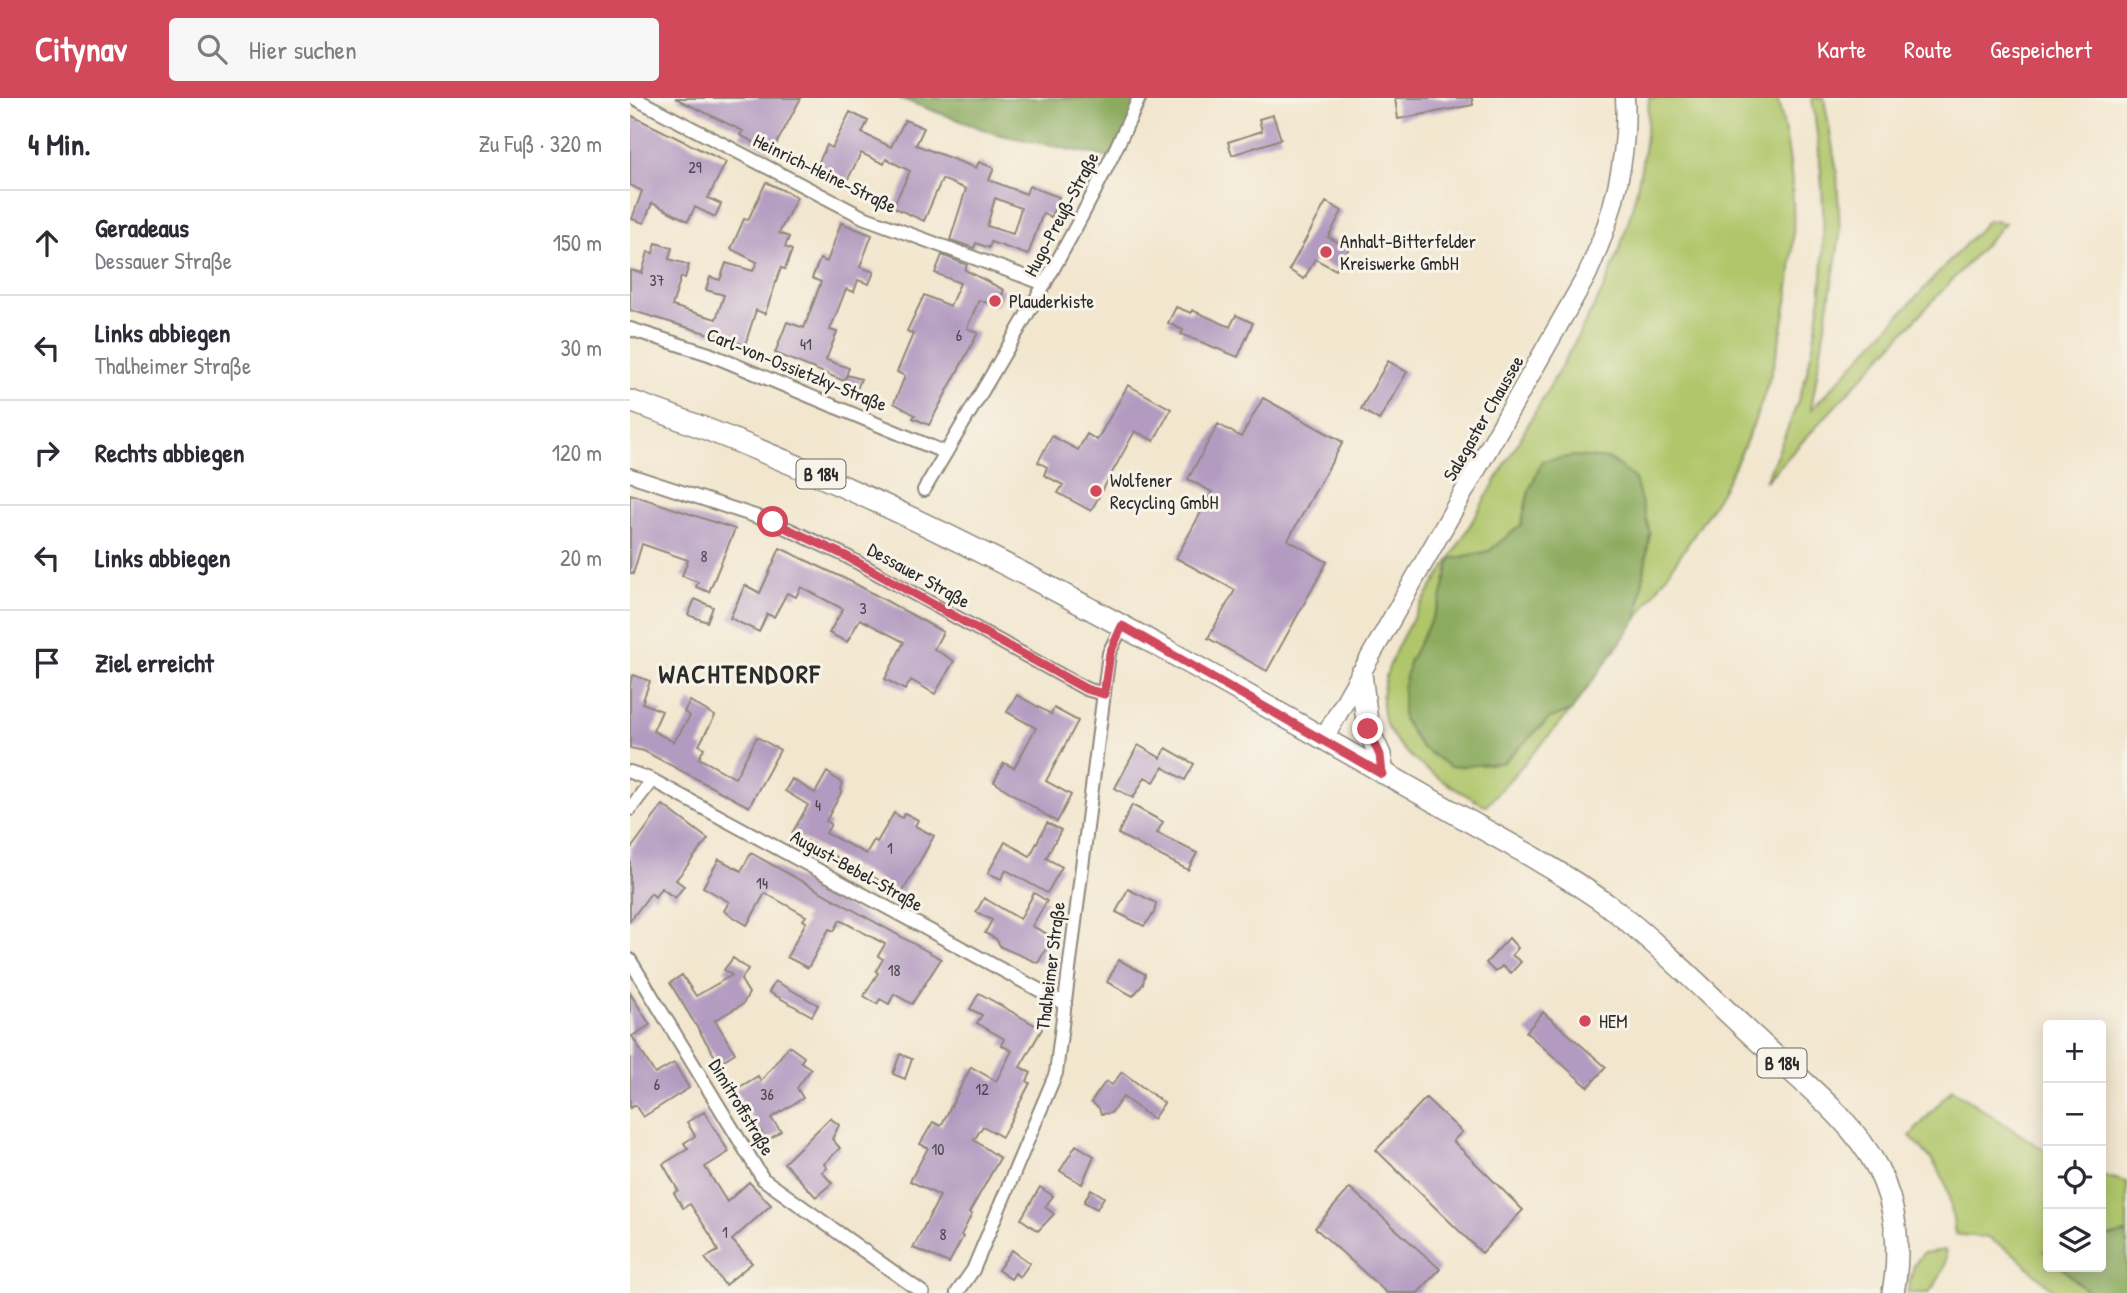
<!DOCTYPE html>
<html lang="de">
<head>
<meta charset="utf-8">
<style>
	body { margin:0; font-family:"Patrick Hand",sans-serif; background:#f7f7f7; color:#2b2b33 }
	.controls { position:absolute; right:21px; bottom:21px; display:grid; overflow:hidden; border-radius:7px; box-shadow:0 4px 18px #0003 }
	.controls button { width:63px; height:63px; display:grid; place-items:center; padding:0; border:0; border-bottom:2px solid #e1e1e2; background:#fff; color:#2b2b33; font:35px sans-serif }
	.stop { position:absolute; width:21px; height:21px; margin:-16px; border:5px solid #d1495b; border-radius:50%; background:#fff }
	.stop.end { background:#d1495b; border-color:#fff; box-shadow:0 2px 7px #0008 }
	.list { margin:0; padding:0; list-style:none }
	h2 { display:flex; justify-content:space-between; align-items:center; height:91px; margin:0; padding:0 28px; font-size:30px }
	h2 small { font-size:23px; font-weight:400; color:#7c7c81 }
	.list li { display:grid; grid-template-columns:46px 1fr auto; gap:21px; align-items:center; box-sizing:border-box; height:105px; padding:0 28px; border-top:2px solid #e1e1e2 }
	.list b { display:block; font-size:26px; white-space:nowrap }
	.list p { margin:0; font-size:23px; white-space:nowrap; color:#7c7c81 }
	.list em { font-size:23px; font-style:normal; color:#7c7c81 }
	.icon { flex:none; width:38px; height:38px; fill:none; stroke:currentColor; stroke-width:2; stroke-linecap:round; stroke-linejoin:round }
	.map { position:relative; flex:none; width:1497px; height:1195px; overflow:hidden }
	header { display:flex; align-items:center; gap:42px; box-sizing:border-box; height:98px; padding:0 35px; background:#d1495b; color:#fff }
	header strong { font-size:33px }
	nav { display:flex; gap:38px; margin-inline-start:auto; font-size:24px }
	.search { width:490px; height:63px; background:#f7f7f7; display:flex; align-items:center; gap:18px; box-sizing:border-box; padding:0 24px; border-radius:7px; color:#7c7c81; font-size:26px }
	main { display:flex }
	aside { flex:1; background:#fff }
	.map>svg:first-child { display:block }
	.green { fill:#b0c66b; stroke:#6e784b; stroke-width:2 }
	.forest { fill:#8cab5f; stroke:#5c6b45; stroke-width:2 }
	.building { fill:#b29ac0; fill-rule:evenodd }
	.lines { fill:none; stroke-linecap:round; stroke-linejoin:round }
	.street-casing { stroke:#8e887c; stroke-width:16 }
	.secondary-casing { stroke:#8e887c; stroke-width:21 }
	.primary-casing { stroke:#8e887c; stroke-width:24 }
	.street { stroke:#fff; stroke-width:12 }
	.secondary { stroke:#fff; stroke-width:18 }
	.primary { stroke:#fff; stroke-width:21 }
	.route { stroke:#d1495b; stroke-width:9 }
	.poi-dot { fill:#d1495b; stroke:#f7f3e8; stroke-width:2.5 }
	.labels { text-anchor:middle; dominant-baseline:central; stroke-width:6; stroke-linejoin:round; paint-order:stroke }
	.number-label { font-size:16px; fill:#4d4750 }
	.shield { fill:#f7f3e8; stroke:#686764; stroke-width:2 }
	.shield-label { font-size:18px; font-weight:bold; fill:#2b2b2b }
	.street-label { font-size:19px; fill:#2b2b2b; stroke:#f7f3e8 }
	.poi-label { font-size:19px; fill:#2b2b2b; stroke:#f7f3e8; text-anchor:start }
	.district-label { font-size:26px; font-weight:bold; letter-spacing:2px; fill:#2b2b2b; stroke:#f7f3e8 }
</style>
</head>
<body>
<header>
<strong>Citynav</strong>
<div class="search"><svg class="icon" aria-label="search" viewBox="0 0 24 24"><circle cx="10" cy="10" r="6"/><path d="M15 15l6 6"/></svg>Hier suchen</div>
<nav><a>Karte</a><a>Route</a><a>Gespeichert</a></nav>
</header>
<main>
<aside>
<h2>4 Min.<small>Zu Fuß · 320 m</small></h2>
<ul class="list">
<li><svg class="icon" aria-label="ahead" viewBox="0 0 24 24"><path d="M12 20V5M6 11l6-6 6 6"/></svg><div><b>Geradeaus</b><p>Dessauer Straße</p></div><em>150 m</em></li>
<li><svg class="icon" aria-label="left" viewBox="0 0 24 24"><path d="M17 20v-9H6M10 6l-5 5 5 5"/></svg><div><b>Links abbiegen</b><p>Thalheimer Straße</p></div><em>30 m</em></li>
<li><svg class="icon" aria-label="right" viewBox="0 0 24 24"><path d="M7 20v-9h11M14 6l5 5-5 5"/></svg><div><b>Rechts abbiegen</b></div><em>120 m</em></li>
<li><svg class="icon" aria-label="left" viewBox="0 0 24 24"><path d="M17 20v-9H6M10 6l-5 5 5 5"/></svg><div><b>Links abbiegen</b></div><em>20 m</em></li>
<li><svg class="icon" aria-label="arrive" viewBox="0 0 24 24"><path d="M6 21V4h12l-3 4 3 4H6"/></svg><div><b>Ziel erreicht</b></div></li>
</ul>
</aside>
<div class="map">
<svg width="1497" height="1195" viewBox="0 0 1497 1195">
	<rect width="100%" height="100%" fill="#f7f3e8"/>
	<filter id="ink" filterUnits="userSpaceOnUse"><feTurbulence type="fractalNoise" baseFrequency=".0143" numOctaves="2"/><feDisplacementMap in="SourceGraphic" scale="14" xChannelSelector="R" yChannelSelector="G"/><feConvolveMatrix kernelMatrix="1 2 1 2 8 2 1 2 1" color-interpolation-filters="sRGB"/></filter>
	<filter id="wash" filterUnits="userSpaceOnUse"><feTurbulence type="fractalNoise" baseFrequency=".00686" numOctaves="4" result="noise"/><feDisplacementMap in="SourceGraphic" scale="28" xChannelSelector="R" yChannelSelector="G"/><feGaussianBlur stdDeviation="1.57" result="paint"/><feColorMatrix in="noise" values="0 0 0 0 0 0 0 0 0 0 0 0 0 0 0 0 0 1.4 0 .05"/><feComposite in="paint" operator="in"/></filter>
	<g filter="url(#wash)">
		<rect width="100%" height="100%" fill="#f2e6ce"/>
		<path class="green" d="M1019,0H1147C1183,131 1157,275 1092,392C1067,436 1035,478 1007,521L1020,435L899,393L891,427L859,453L821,461L810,505L779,564L873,665L920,620L941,613L856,708C822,690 753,652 752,608C750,557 802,494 826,451C877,363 929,276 976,186C1002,125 1016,66 1019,0Z
			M1182,0H1194L1207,74L1210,138L1181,312L1358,122L1375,125L1135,384C1151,347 1168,309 1178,270C1200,179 1196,91 1182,0Z
			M1322,991L1418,1055V1151L1414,1153L1418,1157V1169H1431L1459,1195H1426L1383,1155L1358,1140L1325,1136C1318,1085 1316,1074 1280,1038Z
			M1471,1077L1497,1084V1135L1471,1140Z
			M1315,1152C1319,1167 1308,1183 1299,1195H1277L1284,1167L1293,1155Z"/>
		<path class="forest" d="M269,0H521L487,61L366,36Z
			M944,358L980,361L1005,381L1020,435L1007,521L941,613L920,620L873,665L820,669L791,649L773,621V591L779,564L810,505L821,461L859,453L891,427L899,393L912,363Z
			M1497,1135V1195H1459L1431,1169H1471V1140Z"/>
		<g id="blocks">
			<path class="building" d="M45,0H171L142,54L110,37L113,33Z
				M765,0H842L843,7L768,21Z
				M220,14L238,23L232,35L261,49L275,22L294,30L286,47L346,70L349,64L364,70L359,82L396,96L399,88L429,99L421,119L413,115L398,157L361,144L359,150L346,145L344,150L320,142L336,91L312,81L294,123L263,109L280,73L256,61L254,66L231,55L214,89L184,74L197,47L202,50ZM365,100L391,110L383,136L357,128Z
				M0,17L96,64L78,100L91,106L85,119L65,109L58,123L22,105L14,125L2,121L12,93L0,87Z
				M643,17L651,41L602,57L598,44L632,33L629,21Z
				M136,84L167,99L149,135L159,139L155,149L162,152L155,171L151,170L135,216L126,212L115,247L0,212V172L12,175L18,154L23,155L26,145L42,150L39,161L59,167L55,180L51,179L42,208L86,221L94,197L76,192L80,179L90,182L96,165L123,173L127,164L101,151L114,121L118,122Z
				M696,104L712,113L698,139L719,150L706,172L685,161L674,181L659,172Z
				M211,125L242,137L230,169L244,174L239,186L228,182L224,194L216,191L200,232L207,234L196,262L219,270L214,283L145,255L157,224L174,230L191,184L182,180L190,161L197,164Z
				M312,157L337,167L335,172L374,192L367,208L349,202L337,230L348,235L299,327L283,320L285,317L264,305L275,278L267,274L283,236L277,233L294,197L320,208L330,185L305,175Z
				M546,209L561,215L562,212L600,229L606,217L623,225L608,259L551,236L553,232L538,225Z
				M758,263L777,274L749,322L731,311Z
				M217,277L231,281L226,294L212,289Z
				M498,287L541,311L524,343L505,333L461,413L428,395L433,387L414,377L417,369L408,364L422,338L448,352L457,336L467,342Z
				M633,300L713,344L658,442L697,464L637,573L578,540L605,492L546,460L582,394L558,381L588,326L611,339Z
				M0,396L105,431L79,494L66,489L68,484L52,478L58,462L12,446L3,476L0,475Z
				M150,450L222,484L313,534L304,551L324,563L305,596L281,582L275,592L255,581L274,544L230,521L217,544L199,535L213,511L171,489L166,499L157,495L144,519L137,516L129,534L100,520L115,487L130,495Z
				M65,501L83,509L77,524L58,517Z
				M3,577L20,583L12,605L32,613L23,633L44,644L60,618L54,614L60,603L85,618L69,647L74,650L69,660L105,680L127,639L150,652L119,709L14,653L0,650V587Z
				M387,597L421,616L424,610L448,623L416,683L441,697L427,724L364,684L374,665L384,670L406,630L377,614Z
				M508,647L531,660L536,650L564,666L555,682L533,669L524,684L515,679L503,700L485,690Z
				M197,674L213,686L210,692L212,693L196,723L201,726L196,735L236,756L244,742L247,744L264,715L272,720L275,715L288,722L285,728L304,738L272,795L162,735L178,707L155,693L162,681L185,695Z
				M33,707L78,741L46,782L54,788L45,800L31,790L25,799L21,795L0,823V752Z
				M502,707L533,724L527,735L567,755L558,772L488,736Z
				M417,725L431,732L416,760L432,769L417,795L376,772L371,781L358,775L375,744L400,758Z
				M121,755L311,861L282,906L264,896L259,906L250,901L247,906L234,898L248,875L246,873L253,861L248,858L255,846L210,822L204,833L199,831L178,870L157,859L176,824L173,822L176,818L135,795L117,827L94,813L99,804L73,789L89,761L111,773Z
				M498,791L526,805L524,815L514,828L486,814Z
				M404,795L417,803L402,828L423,839L408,865L371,849L366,841L355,835L362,822L346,814L354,800L390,821Z
				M879,840L888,850L882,857L891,864L881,875L872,868L865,874L856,865Z
				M103,860L118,871L111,882L119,895L113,906L85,922L105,955L89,965L40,885L52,877L66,898L102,877L94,872Z
				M489,862L515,876L513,886L503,898L477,884Z
				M145,883L188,907L182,918L139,894Z
				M0,895L20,927L2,938L25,976L44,965L59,990L13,1019L5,1007L0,1010Z
				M349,895L412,931L390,969L401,975L397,983L400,985L372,1039L353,1028L344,1042L370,1060L339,1115L342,1116L331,1137L333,1139L319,1165L283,1150L310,1098L280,1083L298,1050L290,1046L303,1024L311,1028L341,969L366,983L382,953L371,947L374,941L347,925L352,917L340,911Z
				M913,914L976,969L958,989L896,934Z
				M159,948L174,959L171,964L181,971L167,990L173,1000L141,1020L151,1033L137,1043L105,992L128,978L131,983Z
				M270,956L282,961L275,981L263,976Z
				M492,974L534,1005L523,1021L493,999L481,1015L471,1016L469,1010L461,1004L476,983L482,987Z
				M796,1000L832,1034L823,1043L893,1112L852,1155L746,1052Z
				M74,1014L99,1054L75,1069L97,1104L119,1084L141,1107L102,1142L122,1165L95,1187L75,1160L88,1153L81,1138L60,1106L53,1110L44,1095L48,1092L33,1066L58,1051L54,1045L65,1038L57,1024Z
				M200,1020L209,1027L202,1041L210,1050L194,1066L197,1070L192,1074L202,1085L186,1099L154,1065Z
				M446,1047L464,1058L452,1086L430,1073Z
				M410,1089L423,1098L415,1109L424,1116L408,1133L391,1121Z
				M720,1090L810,1171L788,1195H757L685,1130Z
				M461,1091L474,1099L467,1111L454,1104Z
				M382,1152L400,1165L390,1179L385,1175L381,1181L368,1172Z"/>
		</g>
	</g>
	<g filter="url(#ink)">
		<use href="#blocks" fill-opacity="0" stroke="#8e887c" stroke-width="2"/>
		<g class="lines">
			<defs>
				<path id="street" d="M4,0L233,119L415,186
					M0,231L79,256L316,355
					M0,377L143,424L214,457L456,591L474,596
					M294,392C369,263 449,137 509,0
					M0,674L22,682L435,906
					M0,711L22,682
					M0,862L133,1081L293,1195
					M327,1195L343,1172L426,975L479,555L492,528"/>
				<path id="secondary" d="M693,642L957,177C982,121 999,62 995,0"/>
				<path id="primary" d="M0,303C320,414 608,595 903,759C929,775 955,790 979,808C1034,850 1082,901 1133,947C1173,985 1222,1021 1248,1071C1267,1109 1271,1153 1263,1195
					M731,576L738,631L750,657L753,675"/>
			</defs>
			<use href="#street" class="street-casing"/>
			<use href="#secondary" class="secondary-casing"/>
			<use href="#primary" class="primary-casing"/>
			<use href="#street" class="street"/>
			<use href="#secondary" class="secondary"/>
			<use href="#primary" class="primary"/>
		</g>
	</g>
	<g class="lines" filter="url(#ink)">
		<path class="route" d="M143,424L214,457L456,591L474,596L480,555L492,528L752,676L750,657L738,631"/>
	</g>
	<g class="poi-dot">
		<circle cx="696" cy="154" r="7"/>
		<circle cx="365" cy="203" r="7"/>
		<circle cx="466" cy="393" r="7"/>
		<circle cx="955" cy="923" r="7"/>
	</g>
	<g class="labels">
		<g class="number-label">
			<text x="65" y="69">29</text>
			<text x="27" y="182">37</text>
			<text x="329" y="237">6</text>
			<text x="176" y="246">41</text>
			<text x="74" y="458">8</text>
			<text x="233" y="510">3</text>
			<text x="188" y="707">4</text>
			<text x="260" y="750">1</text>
			<text x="132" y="785">14</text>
			<text x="264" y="872">18</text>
			<text x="27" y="986">6</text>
			<text x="352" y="991">12</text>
			<text x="137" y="996">36</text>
			<text x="308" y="1051">10</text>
			<text x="95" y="1134">1</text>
			<text x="313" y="1136">8</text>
		</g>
		<g class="shield">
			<rect x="166.5" y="361.5" width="49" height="29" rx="5"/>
			<rect x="1127.5" y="950.5" width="49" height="29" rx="5"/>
		</g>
		<g class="shield-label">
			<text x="191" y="376">B 184</text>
			<text x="1152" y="965">B 184</text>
		</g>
		<g class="street-label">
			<text transform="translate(195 75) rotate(26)">Heinrich-Heine-Straße</text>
			<text transform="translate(431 116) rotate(-62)">Hugo-Preuß-Straße</text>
			<text transform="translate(167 271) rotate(22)">Carl-von-Ossietzky-Straße</text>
			<text transform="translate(853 320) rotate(-60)">Salegaster Chaussee</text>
			<text transform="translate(289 477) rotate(29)">Dessauer Straße</text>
			<text transform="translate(227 772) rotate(29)">August-Bebel-Straße</text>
			<text transform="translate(420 868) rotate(-83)">Thalheimer Straße</text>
			<text transform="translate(112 1009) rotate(59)">Dimitroffstraße</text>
		</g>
		<g class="poi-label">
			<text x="710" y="143">Anhalt-Bitterfelder<tspan x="710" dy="22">Kreiswerke GmbH</tspan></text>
			<text x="379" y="203">Plauderkiste</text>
			<text x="480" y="382">Wolfener<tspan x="480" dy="22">Recycling GmbH</tspan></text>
			<text x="969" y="923">HEM</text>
		</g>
		<g class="district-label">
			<text x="110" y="575">WACHTENDORF</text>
		</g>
	</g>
</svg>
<div class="controls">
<button>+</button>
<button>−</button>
<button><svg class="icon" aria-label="locate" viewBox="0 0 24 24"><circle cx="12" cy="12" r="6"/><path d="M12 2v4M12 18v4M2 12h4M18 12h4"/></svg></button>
<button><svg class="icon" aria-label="layers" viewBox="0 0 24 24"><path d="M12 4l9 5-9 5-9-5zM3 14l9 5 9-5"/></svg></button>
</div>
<div class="stop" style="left:143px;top:424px"></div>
<div class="stop end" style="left:738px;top:631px"></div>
</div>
</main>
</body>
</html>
